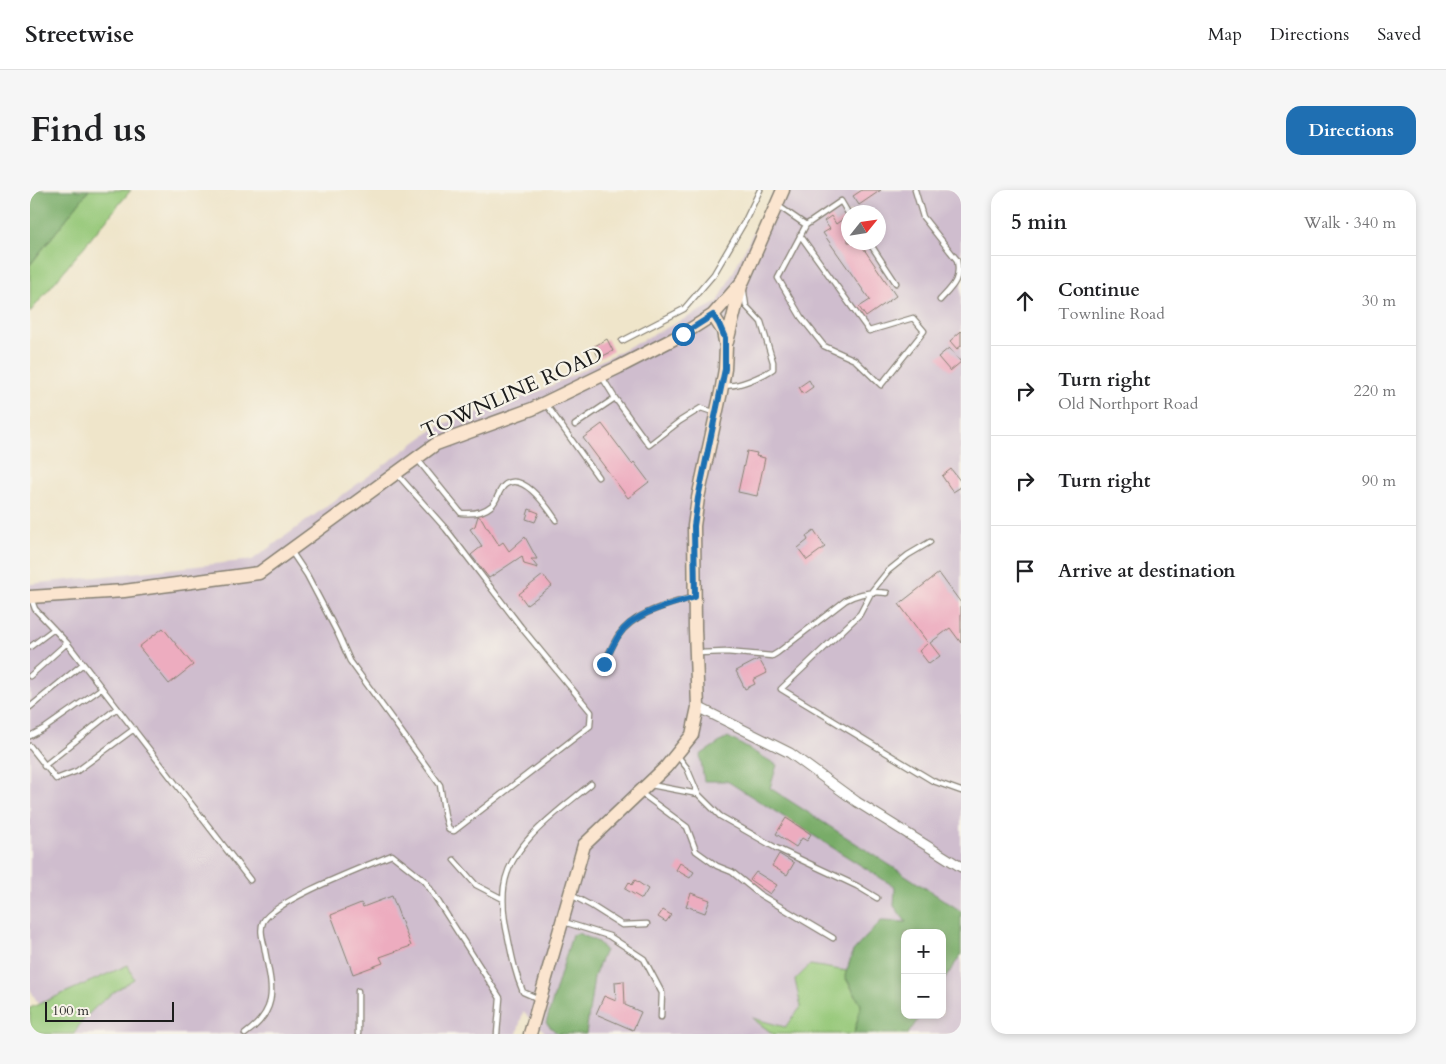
<!DOCTYPE html>
<html lang="en">
<head>
<meta charset="utf-8">
<style>
	body { margin:0; font-family:Cardo,serif; background:#f6f6f6; color:#202124 }
	.controls { position:absolute; right:15px; bottom:15px; display:grid; overflow:hidden; border-radius:10px; box-shadow:0 2px 8px #0003 }
	.controls button { width:45px; height:45px; display:grid; place-items:center; padding:0; border:0; border-bottom:1px solid #e0e0e0; background:#fff; color:#202124; font:25px sans-serif }
	.compass { position:absolute; left:811px; top:15px; width:45px; height:45px; border-radius:50%; background:#fff; box-shadow:0 2px 8px #0003; rotate:60deg }
	.scale { position:absolute; left:15px; bottom:12px; width:129px; box-sizing:border-box; padding-left:5px; border:2px solid #1c1c1c; border-top:0; font-size:14px; line-height:18px; white-space:nowrap; color:#1c1c1c; -webkit-text-stroke:4px #f7f3e8; paint-order:stroke }
	.stop { position:absolute; width:15px; height:15px; margin:-11px; border:4px solid #1f6fb2; border-radius:50%; background:#fff }
	.stop.end { background:#1f6fb2; border-color:#fff; box-shadow:0 1px 5px #0008 }
	.list { margin:0; padding:0; list-style:none }
	h2 { display:flex; justify-content:space-between; align-items:center; height:65px; margin:0; padding:0 20px; font-size:21px }
	h2 small { font-size:16px; font-weight:400; color:#757577 }
	.list li { display:grid; grid-template-columns:32px 1fr auto; gap:15px; align-items:center; box-sizing:border-box; height:90px; padding:0 20px; border-top:1px solid #e0e0e0 }
	.list b { display:block; font-size:19px; white-space:nowrap }
	.list p { margin:0; font-size:16px; white-space:nowrap; color:#757577 }
	.list em { font-size:16px; font-style:normal; color:#757577 }
	.icon { flex:none; width:28px; height:28px; fill:none; stroke:currentColor; stroke-width:2; stroke-linecap:round; stroke-linejoin:round }
	.map { position:relative; flex:none; width:931px; height:844px; overflow:hidden; border-radius:15px }
	header { display:flex; align-items:center; gap:30px; box-sizing:border-box; height:70px; padding:0 25px; background:#fff; border-bottom:1px solid #e0e0e0 }
	header strong { font-size:24px }
	nav { display:flex; gap:28px; margin-inline-start:auto; font-size:18px }
	.intro { display:flex; align-items:center; justify-content:space-between; box-sizing:border-box; height:120px; padding:0 30px }
	h1 { margin:0; font-size:35px }
	.button { padding:12px 22px; border-radius:15px; background:#1f6fb2; color:#fff; font-size:18px; font-weight:700 }
	main { display:flex; gap:30px; padding:0 30px }
	aside { flex:1; background:#fff; border-radius:15px; box-shadow:0 2px 8px #0003 }
	.map>svg:first-child { display:block }
	.industrial { fill:#cfbdce; fill-rule:evenodd }
	.green { fill:#95c878; stroke:#58724a }
	.forest { fill:#78ac68; stroke:#4a6442 }
	.building { fill:#edacbf }
	.lines { fill:none; stroke-linecap:round; stroke-linejoin:round }
	.service-casing { stroke:#868073; stroke-width:7 }
	.minor-casing { stroke:#868073; stroke-width:11 }
	.secondary-casing { stroke:#868073; stroke-width:15 }
	.service { stroke:#fff; stroke-width:4.5 }
	.minor { stroke:#fff; stroke-width:9 }
	.secondary { stroke:#fbe5cf; stroke-width:12 }
	.route { stroke:#1f6fb2; stroke-width:6 }
	.labels { text-anchor:middle; dominant-baseline:central; stroke-width:4.5; stroke-linejoin:round; paint-order:stroke }
	.street-label { font-size:21px; fill:#1c1c1c; stroke:#f7f3e8 }
</style>
</head>
<body>
<header>
<strong>Streetwise</strong>
<nav><a>Map</a><a>Directions</a><a>Saved</a></nav>
</header>
<div class="intro"><h1>Find us</h1><a class="button">Directions</a></div>
<main>
<div class="map">
<svg width="931" height="844" viewBox="0 0 931 844">
	<rect width="100%" height="100%" fill="#f7f3e8"/>
	<filter id="ink" filterUnits="userSpaceOnUse"><feTurbulence type="fractalNoise" baseFrequency=".02" numOctaves="2"/><feDisplacementMap in="SourceGraphic" scale="10" xChannelSelector="R" yChannelSelector="G"/><feConvolveMatrix kernelMatrix="1 2 1 2 8 2 1 2 1" color-interpolation-filters="sRGB"/></filter>
	<filter id="wash" filterUnits="userSpaceOnUse"><feTurbulence type="fractalNoise" baseFrequency=".0096" numOctaves="4" result="noise"/><feDisplacementMap in="SourceGraphic" scale="20" xChannelSelector="R" yChannelSelector="G"/><feGaussianBlur stdDeviation="1.12" result="paint"/><feColorMatrix in="noise" values="0 0 0 0 0 0 0 0 0 0 0 0 0 0 0 0 0 1.4 0 .05"/><feComposite in="paint" operator="in"/></filter>
	<g filter="url(#wash)">
		<rect width="100%" height="100%" fill="#efe5ca"/>
		<path class="industrial" d="M745,0H931V844H517L493,822L487,844H25L0,799V394L222,370L408,236L515,199L688,112ZM818,22H848V52H818ZM875,743H912V825H875Z"/>
		<path class="green" d="M59,0H101L0,122V75Z
			M98,775L104,789C83,802 55,822 44,844H0V818Z
			M780,775L817,781L815,787L831,815L824,844H743L722,828L755,837L771,817L765,790Z"/>
		<path class="forest" d="M1,0H59L0,75V1Z
			M698,547L747,575L740,598L931,721V765L912,793V743H875V825H891L878,844H824L831,815L815,786L823,761L851,731L876,732L864,716L865,697L697,591H674L670,565Z
			M548,743L568,752L575,760L564,787L556,844H528L516,833L542,745Z"/>
		<g id="blocks">
			<path class="building" d="M832,0H851L829,15L823,6Z
				M801,26L806,34L813,29L818,37V52H829L866,106L836,127L829,117L840,110L793,43L800,39L794,31Z
				M931,141V156L927,159L920,151Z
				M577,149L583,161L569,168L563,157Z
				M919,158L931,172L920,181L908,167Z
				M779,190L783,197L773,204L769,197Z
				M572,234L602,274L604,272L619,292L598,308L553,248Z
				M717,261L727,263L726,266L735,268L727,306L708,302Z
				M921,279L931,292V297L923,302L912,286Z
				M499,319L509,323L505,332L496,329Z
				M448,326L452,329L457,338H458L469,355L473,352L479,361L495,347L507,369H501L508,378L494,374L492,366L459,388L441,365L452,356L440,339L445,336Z
				M784,340L795,357L777,370L768,358L778,350L776,346Z
				M909,383L931,413V453L920,438L900,453L910,466L899,474L889,461L898,453L869,414Z
				M513,385L522,396L497,415L489,404Z
				M133,438L163,475L139,494L109,457Z
				M729,469L737,483L723,490L725,494L715,499L706,481Z
				M756,628L781,644L777,651L772,648L766,657L746,644Z
				M749,664L764,673L757,685L742,676Z
				M650,673L664,682L660,688L646,680Z
				M726,682L747,695L740,704L720,690Z
				M605,690L618,699L612,709L595,699L599,692L602,695Z
				M661,703L680,710L675,723L656,716Z
				M362,706L381,756L350,767L353,773L323,784L301,725L331,713L333,717Z
				M633,720L641,725L636,732L628,727Z
				M594,791L595,815L611,822L603,840L566,824L574,806L586,811L585,792Z"/>
		</g>
	</g>
	<g filter="url(#ink)">
		<use href="#blocks" fill-opacity="0" stroke="#868073" stroke-width="1"/>
		<g class="lines">
			<defs>
				<path id="service" d="M885,0L893,27L927,70C931,90 923,96 910,110
					M747,15L776,35L811,11L818,23
					M770,45L839,141L883,128L894,141L851,195L825,170L794,156L771,127L748,88L776,35
					M839,52L866,93
					M592,151L654,119L684,84L715,31L730,0
					M572,187L585,208L619,255L650,231L671,218L686,223
					M695,195C706,198 733,186 743,179V172L731,132L716,116L714,102
					M516,214L568,287
					M545,235L585,208
					M388,270L431,323C441,324 453,323 461,316C468,311 468,299 476,294C494,283 518,318 526,330
					M900,352L878,365L858,381L842,401L830,424L751,499L903,591L931,601
					M261,361L277,385L308,444L320,471L410,595L415,626L419,640L424,641L560,536L561,522L491,437L416,339L367,284
					M1,408L5,419L37,453L220,690
					M0,457L24,439
					M668,463L696,462L742,466L747,463L816,410C830,403 842,401 857,403
					M574,473C579,464 583,454 588,446C604,422 638,415 663,407
					M0,486L37,453
					M0,517L53,474
					M0,546L15,538L72,498
					M0,556L26,589L47,581L104,539
					M14,576L87,518
					M621,595L668,604L657,578L647,565
					M611,603L657,637L666,661L687,676L702,682L729,704L803,748
					M668,604L690,626L746,658L827,696L847,708
					M424,670L446,695L473,709
					M541,705L562,716L592,735L617,734
					M534,732L579,746L614,769L632,803L631,827
					M328,801V844
					M509,809L493,802C485,783 482,767 478,747C474,730 472,714 474,697C479,654 530,620 561,594
					M215,844C253,817 240,793 234,755C232,747 230,739 233,732C245,710 336,676 362,665L395,691L470,808L467,844"/>
				<path id="minor" d="M668,517L760,563L827,612L931,677"/>
				<path id="secondary" d="M697,152L712,92
					M0,407L94,401L229,383L406,254L502,219L589,177L653,144L683,125L713,91L753,0
					M500,844L554,655L636,577L662,545L668,517L665,439L664,336L668,308L691,202L695,179L696,157L693,141L683,125"/>
			</defs>
			<use href="#service" class="service-casing"/>
			<use href="#minor" class="minor-casing"/>
			<use href="#secondary" class="secondary-casing"/>
			<use href="#service" class="service"/>
			<use href="#minor" class="minor"/>
			<use href="#secondary" class="secondary"/>
		</g>
	</g>
	<g class="lines" filter="url(#ink)">
		<path class="route" d="M574,474C579,464 583,454 589,445C604,422 639,415 665,407L664,336L668,308L695,179V148L689,134L683,125L653,144"/>
	</g>
	<g class="labels">
		<g class="street-label">
			<text transform="translate(482 203) rotate(-24)">TOWNLINE ROAD</text>
		</g>
	</g>
</svg>
<div class="controls">
<button>+</button>
<button>−</button>
</div>
<svg class="compass" viewBox="-18 -18 36 36"><path d="M0-13l5 13h-10z" fill="#e53935"/><path d="M0 13l5-13h-10z" fill="#757577"/></svg>
<div class="scale">100 m</div>
<div class="stop" style="left:653px;top:144px"></div>
<div class="stop end" style="left:574px;top:474px"></div>
</div>
<aside>
<h2>5 min<small>Walk · 340 m</small></h2>
<ul class="list">
<li><svg class="icon" aria-label="ahead" viewBox="0 0 24 24"><path d="M12 20V5M6 11l6-6 6 6"/></svg><div><b>Continue</b><p>Townline Road</p></div><em>30 m</em></li>
<li><svg class="icon" aria-label="right" viewBox="0 0 24 24"><path d="M7 20v-9h11M14 6l5 5-5 5"/></svg><div><b>Turn right</b><p>Old Northport Road</p></div><em>220 m</em></li>
<li><svg class="icon" aria-label="right" viewBox="0 0 24 24"><path d="M7 20v-9h11M14 6l5 5-5 5"/></svg><div><b>Turn right</b></div><em>90 m</em></li>
<li><svg class="icon" aria-label="arrive" viewBox="0 0 24 24"><path d="M6 21V4h12l-3 4 3 4H6"/></svg><div><b>Arrive at destination</b></div></li>
</ul>
</aside>
</main>
</body>
</html>
